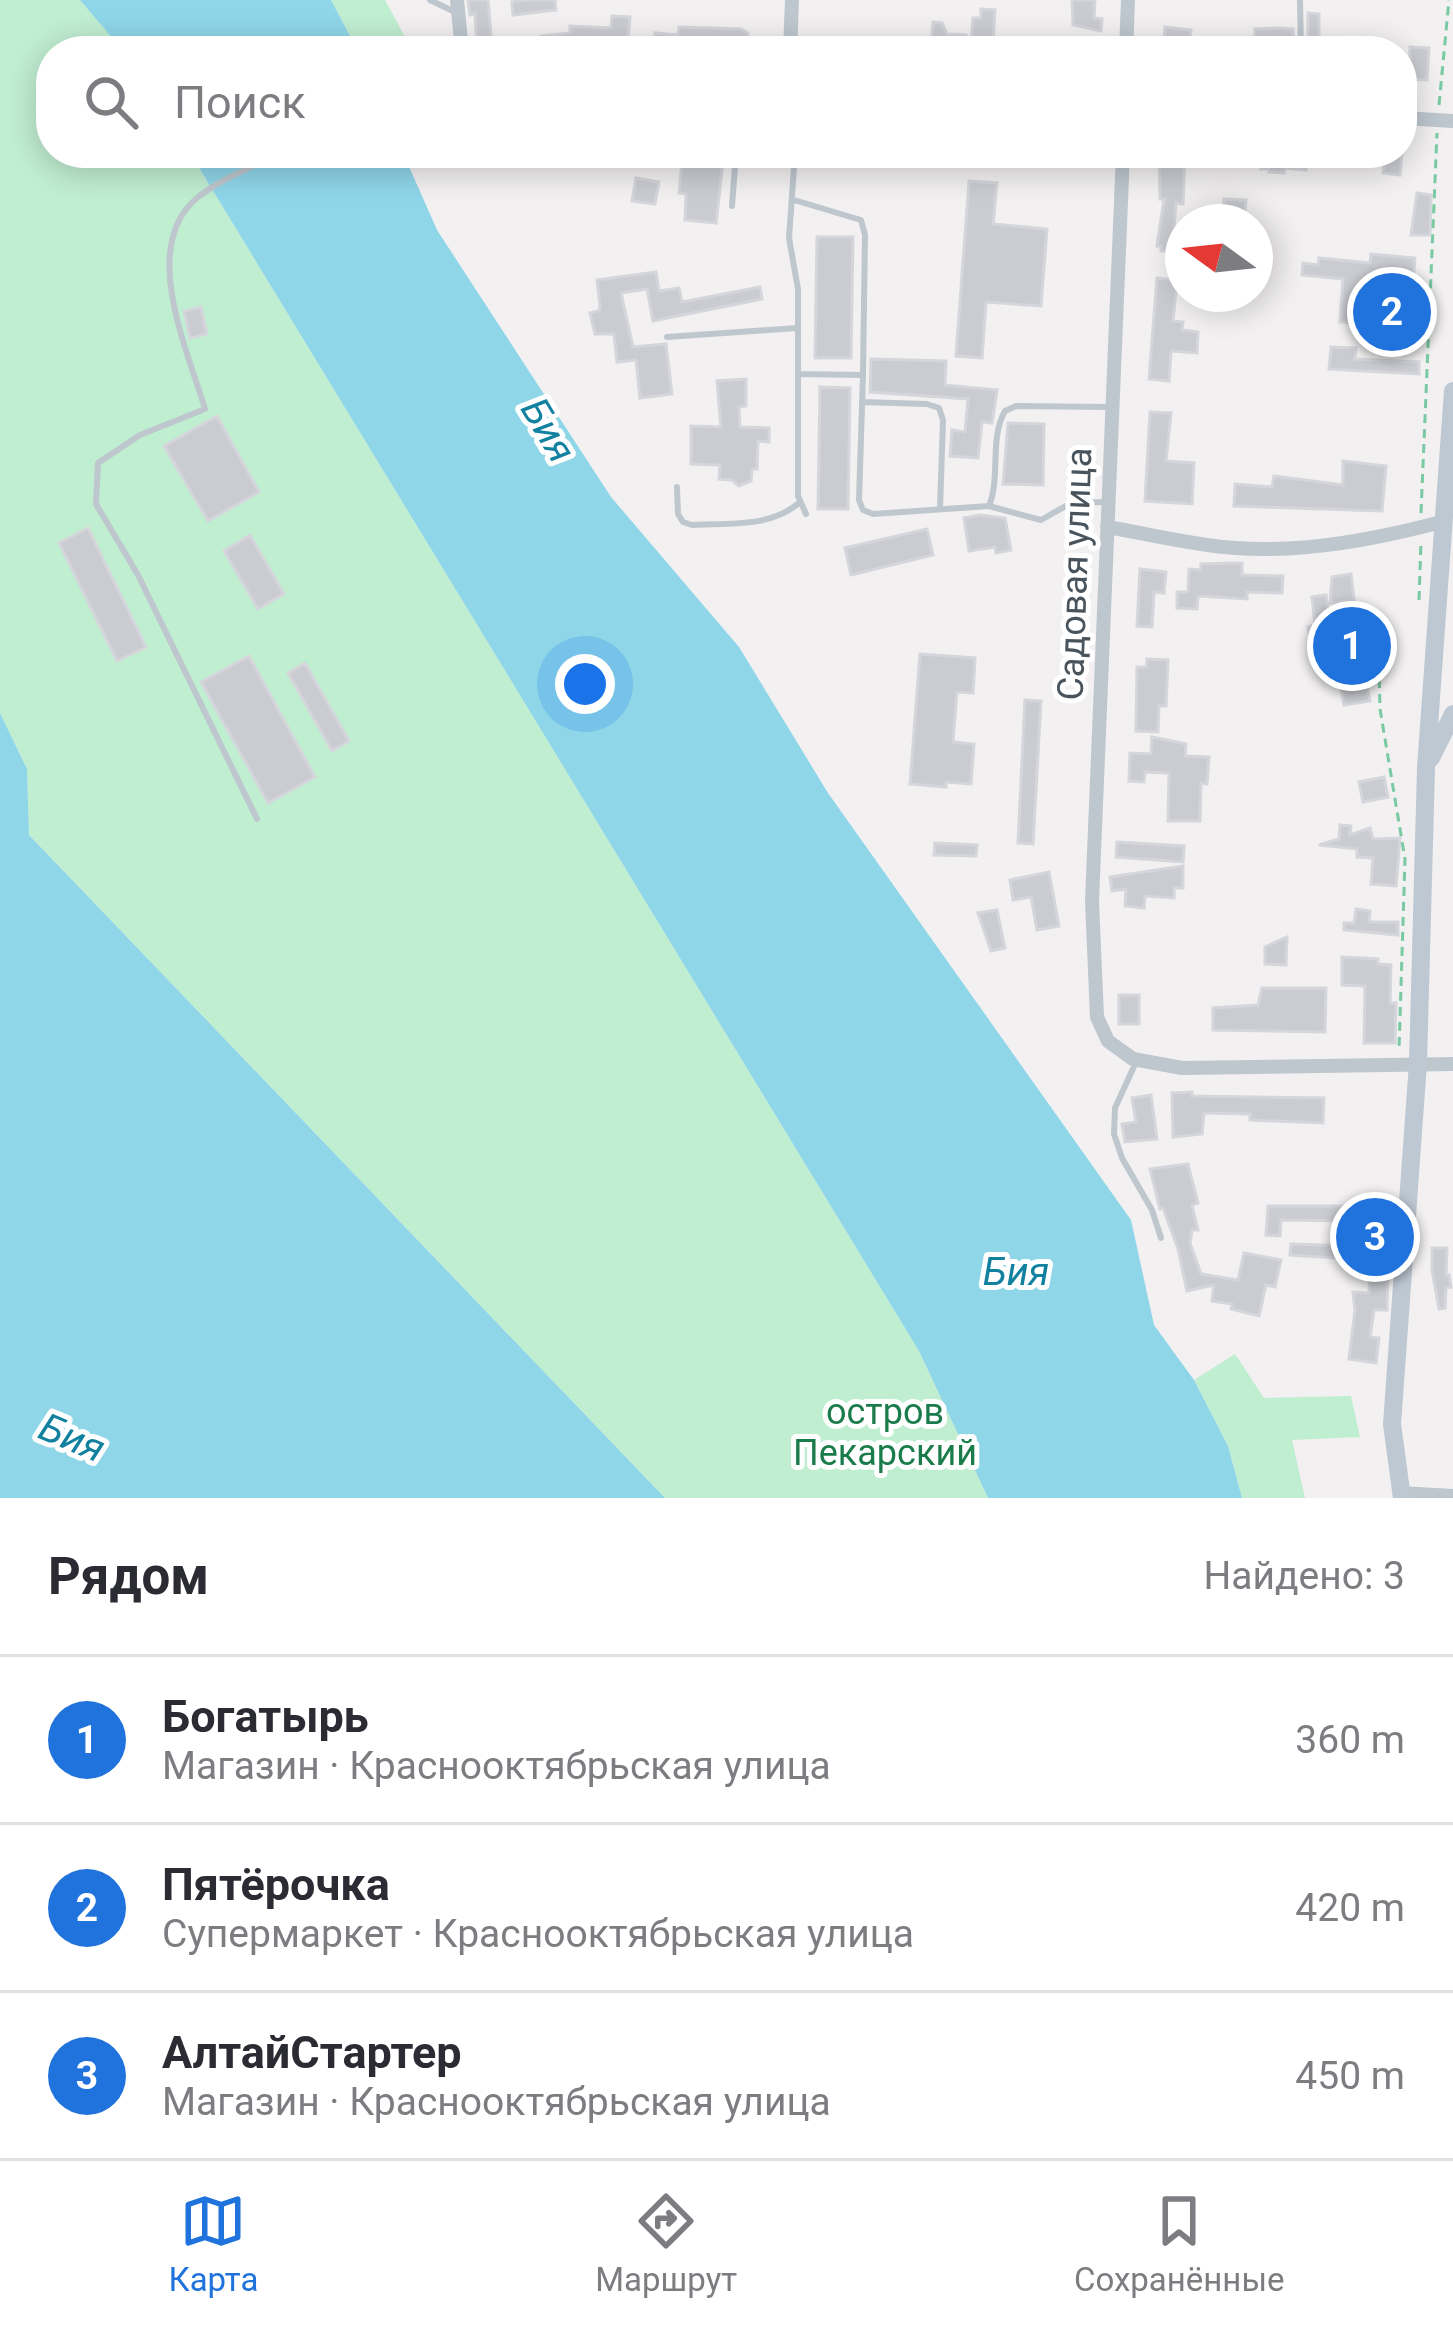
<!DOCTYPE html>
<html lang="ru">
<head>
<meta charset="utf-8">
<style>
	body { margin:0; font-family:Roboto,sans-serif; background:#f2f2f3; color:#2b2b33 }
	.compass { position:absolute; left:1165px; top:204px; width:108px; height:108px; border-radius:50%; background:#fff; box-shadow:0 6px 30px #0003; rotate:285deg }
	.you { position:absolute; left:585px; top:684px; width:42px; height:42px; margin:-30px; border:9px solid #fff; border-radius:50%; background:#1a73e8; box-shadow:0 0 0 18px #1a73e833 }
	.badge { display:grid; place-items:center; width:78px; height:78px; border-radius:50%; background:#2073dc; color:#fff; font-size:39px; font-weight:700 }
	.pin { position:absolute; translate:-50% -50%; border:6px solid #fff; box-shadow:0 3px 12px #0006 }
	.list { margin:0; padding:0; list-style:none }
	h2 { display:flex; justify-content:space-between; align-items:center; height:156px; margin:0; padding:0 48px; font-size:51px }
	h2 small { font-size:39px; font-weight:400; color:#7c7c81 }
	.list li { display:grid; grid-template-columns:78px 1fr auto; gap:36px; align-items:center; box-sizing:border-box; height:168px; padding:0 48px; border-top:3px solid #e1e1e2 }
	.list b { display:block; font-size:45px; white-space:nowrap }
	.list p { margin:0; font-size:39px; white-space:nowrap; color:#7c7c81 }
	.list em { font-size:39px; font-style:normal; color:#7c7c81 }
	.icon { flex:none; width:66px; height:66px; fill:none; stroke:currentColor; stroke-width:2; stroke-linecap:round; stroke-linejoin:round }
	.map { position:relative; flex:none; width:1453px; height:1498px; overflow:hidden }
	.search { position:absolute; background:#fff; box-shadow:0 6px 30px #0003; left:36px; right:36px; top:36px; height:132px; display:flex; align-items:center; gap:30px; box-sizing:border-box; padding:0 42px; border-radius:48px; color:#7c7c81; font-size:45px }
	.sheet { height:660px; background:#fff }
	nav { display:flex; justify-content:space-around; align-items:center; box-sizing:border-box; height:168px; border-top:3px solid #e1e1e2; background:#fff; font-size:33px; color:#7c7c81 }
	nav a { display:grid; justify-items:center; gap:6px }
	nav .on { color:#2073dc }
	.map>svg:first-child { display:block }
	.green { fill:#c0eed1 }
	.water { fill:#8fd6e9 }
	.building { fill:#caccd2; stroke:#d4d6db; stroke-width:3 }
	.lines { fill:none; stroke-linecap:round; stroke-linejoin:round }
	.path { stroke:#79caa2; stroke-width:3; stroke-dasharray:9 6; stroke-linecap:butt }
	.lane { stroke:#bec7ce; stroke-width:6 }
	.street { stroke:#bec7ce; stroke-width:14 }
	.secondary { stroke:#bec8d3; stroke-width:18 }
	.labels { text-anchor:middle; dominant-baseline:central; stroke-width:10; stroke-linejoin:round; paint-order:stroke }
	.street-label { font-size:36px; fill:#48535c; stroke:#fff }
	.park-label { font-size:36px; fill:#1b7c4b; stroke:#fff }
	.water-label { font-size:39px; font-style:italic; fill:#12819f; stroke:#fff }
</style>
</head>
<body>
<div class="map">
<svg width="1453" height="1498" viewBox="0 0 1453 1498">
	<rect width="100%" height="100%" fill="#f2f0f0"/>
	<path class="green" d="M0,0H80L123,51H51V153H190L919,1351L988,1498H665L29,835L27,769L0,713Z
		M331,0H385L405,37L396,51H358Z
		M1235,1354L1264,1398L1351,1396L1360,1437L1292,1440L1305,1498H1242L1228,1446L1194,1380Z"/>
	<path class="water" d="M80,0H331L358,51H123Z
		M190,153H403L437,230L611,497L739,647L828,793L1131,1220L1154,1325L1194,1380L1228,1446L1242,1498H988L919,1351Z
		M0,713L27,769L29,835L665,1498H0Z"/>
	<path class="building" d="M468,0H488L492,46L477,47L475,14L470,15Z
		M528,0H555L556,10L513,15L512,2Z
		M1072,0H1095L1094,18L1102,19L1101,31L1073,25Z
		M981,9L995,10L993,44L971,43L973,18H981Z
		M1308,13L1319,14V41L1342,44L1341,51H1308Z
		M612,16L630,17L627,51H542L541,36L570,33V26L611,28Z
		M933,22L942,23L947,34L966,35L965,47L960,46V51L931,48Z
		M679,27L741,29L748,33L746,51L670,47V51H654L655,33L678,35Z
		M1165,27L1191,30L1188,51H1163Z
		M1280,28L1293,29L1294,51H1254L1255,29Z
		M1410,47L1429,48L1427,80L1402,79L1403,58L1410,59Z
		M683,153H724L716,223L685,220L686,194L679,193Z
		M1159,153H1185L1183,204L1176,203L1174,228L1183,229V253L1161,251V246H1157L1164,199H1160Z
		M1262,153H1307L1306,170L1285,168L1284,173L1269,172V169H1261Z
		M1345,153H1402L1400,175L1383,173L1384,164L1345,162Z
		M636,178L659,182L655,204L632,201Z
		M969,181L997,183L993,224L1047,229L1041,306L986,302L982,358L956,356Z
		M1417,193L1431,195L1430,235H1411Z
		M1224,199L1246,200L1244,222H1223Z
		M817,237H853L851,358H815Z
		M1371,254L1415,258L1409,328L1340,322L1343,279L1302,275L1303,263L1318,265L1319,258L1370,263Z
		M656,272L659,291L679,288L682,302L760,287L762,299L653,321L647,289L621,293L633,347L666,344L672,394L640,398L636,360L617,362L614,334H595L590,313L599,311L600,306L597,280Z
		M1157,278L1177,280L1173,321L1183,322L1182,330L1198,332L1197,353L1171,351L1169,381L1149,379Z
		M201,307L207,334L190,338L184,311Z
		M1331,347L1356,348L1355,359L1419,362V374L1329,369Z
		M871,359L946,361L945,385L997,390L992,423L982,422L978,458L950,456L952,430L965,432L968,399L870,392Z
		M746,379V406L739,407L740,427L769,428V442L758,441L757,469H752L751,481L739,486L732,480L719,479L720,465L691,464V426L721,427L717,381Z
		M820,387L850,388L848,509H818Z
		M1150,412L1171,413L1166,461L1194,463L1192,504L1145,501Z
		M217,416L259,492L208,521L164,446Z
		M1008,423L1044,424L1043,485L1003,484Z
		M1343,461L1386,466L1382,511L1234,506L1235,484L1272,487L1274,476L1343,485Z
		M980,515L1005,518L1011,550L996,553L995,547L969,551L964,518Z
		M88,528L146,647L117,661L59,543Z
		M927,529L933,555L851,575L845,548Z
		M250,535L284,594L258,609L224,551Z
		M1232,563H1242V575L1283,576L1282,593L1247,592V599L1198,596L1197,609L1177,608V592H1188L1189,569L1201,570V564Z
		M1140,569L1166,572L1164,593L1154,592L1152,627L1137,626Z
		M1351,574L1354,600L1330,603L1332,577Z
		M1326,595L1330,629L1364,625L1369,663L1363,664L1370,701L1344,705L1338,669L1322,672L1316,642L1311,643L1308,627L1315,625L1312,597Z
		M920,654L975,658L973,693L957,692L953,742L974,744L971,784L946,782V787L910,784Z
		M249,656L315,777L268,803L201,682Z
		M1147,659L1168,660L1166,706H1159L1158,732L1136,731L1137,667H1147Z
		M305,663L349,741L332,751L288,673Z
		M1025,700L1041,701L1033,844L1018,843Z
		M1152,737L1186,744L1185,756L1209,757L1207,784L1201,783L1200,821H1168L1169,773L1145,772L1144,782L1129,781L1130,753L1151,754Z
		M1384,777L1388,797L1363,802L1359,782Z
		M1340,825L1351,826L1350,835L1370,828L1373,839L1400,838L1396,886L1371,884L1373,858L1357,857V849L1319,845L1339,839Z
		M1117,842L1184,846L1183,862L1116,857Z
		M935,843L977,845L976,856L934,855Z
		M1183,866V888H1174V898L1145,896L1144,908L1125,906L1126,889L1112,891L1110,877Z
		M1049,872L1059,926L1037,930L1031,897L1013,900L1010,880Z
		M1356,909L1370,911L1369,922H1398V935L1344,930V923H1354Z
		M997,910L1005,948L991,951L978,913Z
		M1287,937L1286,965L1265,964V947Z
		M1342,957L1378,959V964L1391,965L1390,1003H1396L1395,1043H1364L1365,986L1342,985Z
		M1262,988H1326L1325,1032L1213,1030V1008L1258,1005Z
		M1119,995H1139V1024H1119Z
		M1192,1092V1096L1324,1098L1323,1123L1250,1120V1114L1204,1113L1202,1134L1173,1137L1172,1093Z
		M1151,1095L1157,1139L1125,1142L1122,1124L1136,1122L1132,1098Z
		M1188,1164L1198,1203L1192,1205L1198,1230H1192L1190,1243L1201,1274L1238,1280L1244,1253L1281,1260L1275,1287L1266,1285L1259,1316L1231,1309L1232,1304L1212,1301L1214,1285L1187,1291L1178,1249L1163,1208L1160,1209L1150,1169Z
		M1268,1206H1352V1221L1281,1220L1280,1236L1266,1235Z
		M1371,1230L1389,1231L1387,1310H1374L1370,1337L1379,1338L1376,1363L1349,1359L1355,1310L1353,1292L1369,1293Z
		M1291,1244L1351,1246V1259L1290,1255Z
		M1432,1248H1447L1446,1276L1449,1275L1451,1287L1446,1288L1445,1308L1439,1309L1432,1270Z"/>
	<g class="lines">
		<path class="path" d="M1439,105L1449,0
			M1421,513L1437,133
			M1419,600L1421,541
			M1379,664L1380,709L1405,859L1399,1050"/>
		<path class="lane" d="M430,0L457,13
			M1300,0L1301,51
			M795,153L789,238L798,289V496L806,514
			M794,200L861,220L865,235L863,374
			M732,206L736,153
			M667,337L797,328
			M798,374L863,375L859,500L863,510L873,514L989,506C1001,476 989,439 1005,411L1016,406L1108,407
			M862,402L927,404L939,408L943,420L940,509
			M677,487L678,514L683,522L692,525C728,523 771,528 800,502
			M989,506L1041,520L1071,503L1108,502
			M257,819L138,575L96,504L98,463L140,435L205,409C188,351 139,246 197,198C220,179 253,167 279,153
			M1137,1060L1115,1108L1114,1134L1122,1158L1152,1210L1161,1238"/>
		<path class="street" d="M457,0L462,51
			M790,51L792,0
			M1126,51L1128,0
			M1402,118L1453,121
			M1123,153L1092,901L1097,1017L1108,1041L1133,1059L1182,1068L1453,1064
			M1107,527C1149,534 1192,545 1235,548C1306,553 1377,539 1445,521
			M1400,1493L1453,1496"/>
		<path class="secondary" d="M1431,758L1453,714
			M1402,1498L1392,1424L1418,1063L1426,768L1453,391"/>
	</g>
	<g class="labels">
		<g class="street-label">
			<text transform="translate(1075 574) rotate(-88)">Садовая улица</text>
		</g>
		<g class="park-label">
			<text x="885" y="1412">остров<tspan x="885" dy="41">Пекарский</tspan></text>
		</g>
		<g class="water-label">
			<text transform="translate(548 430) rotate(59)">Бия</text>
			<text x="1016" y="1272">Бия</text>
			<text transform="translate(72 1438) rotate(23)">Бия</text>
		</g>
	</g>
</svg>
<svg class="compass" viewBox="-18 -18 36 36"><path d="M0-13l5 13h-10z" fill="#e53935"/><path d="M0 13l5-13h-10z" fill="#7c7c81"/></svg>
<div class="you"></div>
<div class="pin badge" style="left:1352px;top:646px">1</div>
<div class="pin badge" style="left:1392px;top:312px">2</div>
<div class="pin badge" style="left:1375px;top:1237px">3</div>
<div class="search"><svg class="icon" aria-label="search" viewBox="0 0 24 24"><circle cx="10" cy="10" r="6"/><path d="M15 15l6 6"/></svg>Поиск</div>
</div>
<section class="sheet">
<h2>Рядом<small>Найдено: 3</small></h2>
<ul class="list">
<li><span class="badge">1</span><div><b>Богатырь</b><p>Магазин · Краснооктябрьская улица</p></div><em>360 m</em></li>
<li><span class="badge">2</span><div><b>Пятёрочка</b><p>Супермаркет · Краснооктябрьская улица</p></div><em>420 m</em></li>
<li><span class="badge">3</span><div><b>АлтайСтартер</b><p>Магазин · Краснооктябрьская улица</p></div><em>450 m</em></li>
</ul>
</section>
<nav>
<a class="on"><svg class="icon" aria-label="map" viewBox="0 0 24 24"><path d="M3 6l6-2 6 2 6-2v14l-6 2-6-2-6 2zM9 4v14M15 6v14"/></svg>Карта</a>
<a><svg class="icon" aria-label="directions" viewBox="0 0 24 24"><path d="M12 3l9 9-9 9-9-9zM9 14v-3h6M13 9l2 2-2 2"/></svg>Маршрут</a>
<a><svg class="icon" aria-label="saved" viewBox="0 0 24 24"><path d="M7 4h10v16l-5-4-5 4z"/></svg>Сохранённые</a>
</nav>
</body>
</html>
